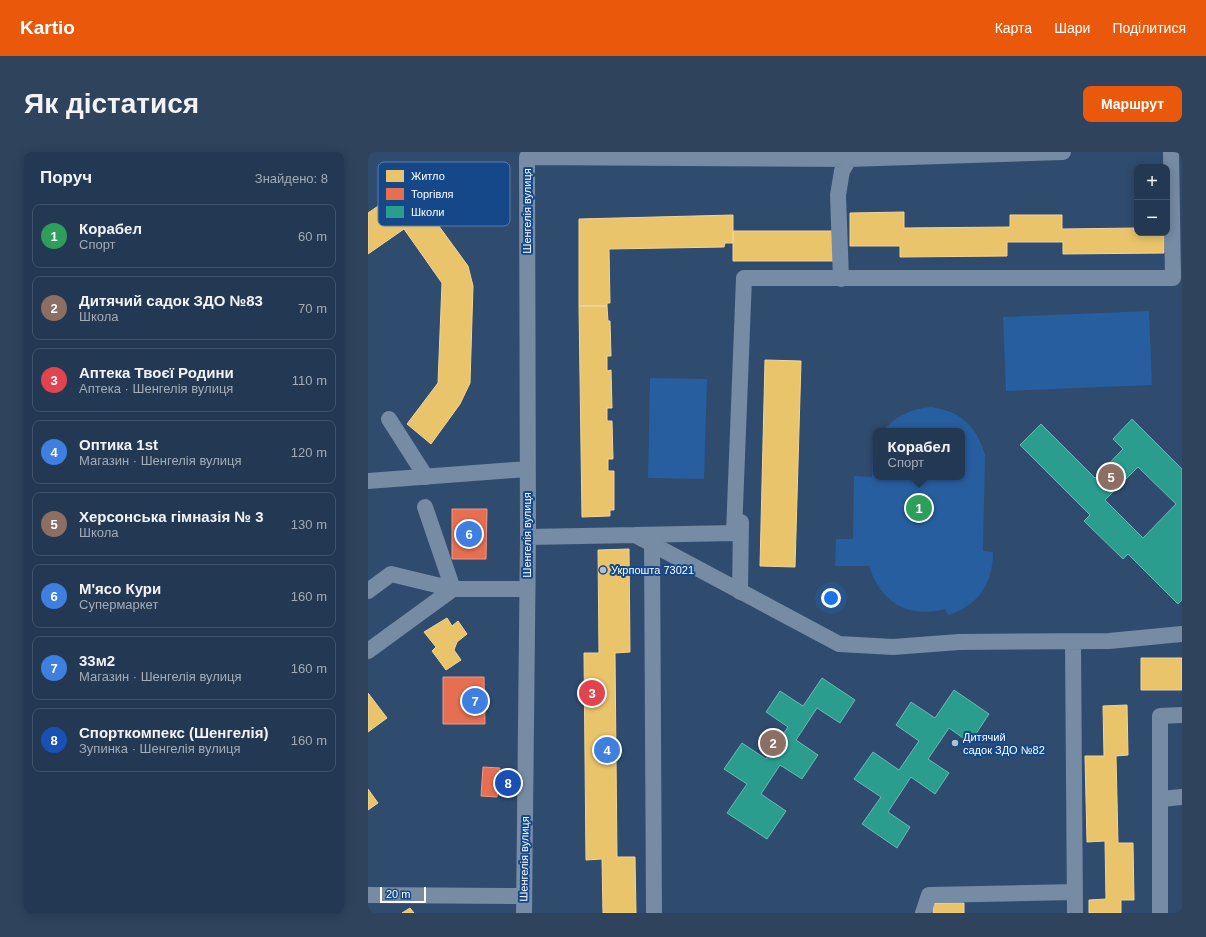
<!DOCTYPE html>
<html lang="uk">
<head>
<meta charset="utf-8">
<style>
	body { margin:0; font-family:Arial,sans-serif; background:#2f435c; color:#f1f3f6 }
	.controls { position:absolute; right:12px; top:12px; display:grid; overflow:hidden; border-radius:8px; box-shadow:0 2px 10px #0003 }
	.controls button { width:36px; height:36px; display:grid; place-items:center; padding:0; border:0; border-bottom:1px solid #405269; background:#233852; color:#f1f3f6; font:20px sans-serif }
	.scale { position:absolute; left:12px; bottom:10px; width:46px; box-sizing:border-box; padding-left:4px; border:2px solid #fff; border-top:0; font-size:11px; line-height:14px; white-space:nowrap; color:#fff; -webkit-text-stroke:3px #144889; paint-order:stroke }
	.you { position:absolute; left:463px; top:446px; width:14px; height:14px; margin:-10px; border:3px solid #fff; border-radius:50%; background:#1a73e8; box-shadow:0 0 0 6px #1a73e833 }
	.badge { display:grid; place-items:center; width:26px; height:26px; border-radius:50%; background:#ea580c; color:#fff; font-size:13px; font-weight:700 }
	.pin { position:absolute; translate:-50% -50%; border:2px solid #fff; box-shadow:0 1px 4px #0006 }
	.popup { position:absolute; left:505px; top:276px; width:92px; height:52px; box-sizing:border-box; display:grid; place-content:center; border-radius:8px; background:#233852; filter:drop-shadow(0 1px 3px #0005); font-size:13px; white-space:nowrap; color:#a3acb8 }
	.popup b { font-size:15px; color:#f1f3f6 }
	.popup::after { content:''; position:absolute; left:50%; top:100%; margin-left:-8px; border:8px solid transparent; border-top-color:#233852 }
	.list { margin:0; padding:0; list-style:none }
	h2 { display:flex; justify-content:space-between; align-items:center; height:52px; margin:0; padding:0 16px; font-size:17px }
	h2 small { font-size:13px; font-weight:400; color:#a3acb8 }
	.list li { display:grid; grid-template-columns:26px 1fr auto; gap:12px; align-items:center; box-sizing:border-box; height:64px; margin:0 8px 8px; padding:0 8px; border:1px solid #405269; border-radius:8px }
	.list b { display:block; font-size:15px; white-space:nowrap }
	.list p { margin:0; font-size:13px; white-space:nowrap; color:#a3acb8 }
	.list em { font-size:13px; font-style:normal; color:#a3acb8 }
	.map { position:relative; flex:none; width:814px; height:761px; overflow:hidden; border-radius:8px }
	header { display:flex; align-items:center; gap:24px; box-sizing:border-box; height:56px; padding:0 20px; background:#ea580c; color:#fff }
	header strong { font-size:19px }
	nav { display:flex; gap:22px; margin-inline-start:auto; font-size:14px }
	.intro { display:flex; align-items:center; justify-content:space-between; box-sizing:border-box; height:96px; padding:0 24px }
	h1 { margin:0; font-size:28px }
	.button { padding:10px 18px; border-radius:8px; background:#ea580c; color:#fff; font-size:14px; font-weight:700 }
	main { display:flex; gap:24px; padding:0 24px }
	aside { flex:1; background:#233852; border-radius:8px; box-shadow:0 2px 10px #0003 }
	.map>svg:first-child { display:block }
	.green { fill:#275ea0 }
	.homes { fill:#e9c46a; stroke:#f0d697 }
	.shops { fill:#e76f51; stroke:#ee9a85 }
	.schools { fill:#2a9d8f; stroke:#6abab1; fill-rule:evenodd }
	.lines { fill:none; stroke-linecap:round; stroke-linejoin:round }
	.minor { stroke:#768ba4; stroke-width:16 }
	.poi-dot { fill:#b6c0cc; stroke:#144889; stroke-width:1.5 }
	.labels { text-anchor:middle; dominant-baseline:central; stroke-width:4; stroke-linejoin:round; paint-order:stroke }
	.street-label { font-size:11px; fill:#fff; stroke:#144889 }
	.poi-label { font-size:11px; fill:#fff; stroke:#144889; text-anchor:start }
	.key { fill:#144889; stroke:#5a7fac; stroke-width:1 }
	.key-label { font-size:11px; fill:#fff }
</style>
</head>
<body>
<header>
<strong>Kartio</strong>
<nav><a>Карта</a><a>Шари</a><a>Поділитися</a></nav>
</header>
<div class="intro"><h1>Як дістатися</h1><a class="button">Маршрут</a></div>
<main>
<aside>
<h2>Поруч<small>Знайдено: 8</small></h2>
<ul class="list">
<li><span class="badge" style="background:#2e9e5b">1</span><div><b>Корабел</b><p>Спорт</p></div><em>60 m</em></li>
<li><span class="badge" style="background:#8d6e63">2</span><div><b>Дитячий садок ЗДО №83</b><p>Школа</p></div><em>70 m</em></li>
<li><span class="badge" style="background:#e0444e">3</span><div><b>Аптека Твоєї Родини</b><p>Аптека · Шенгелія вулиця</p></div><em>110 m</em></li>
<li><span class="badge" style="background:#3f7fe0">4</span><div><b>Оптика 1st</b><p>Магазин · Шенгелія вулиця</p></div><em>120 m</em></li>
<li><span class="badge" style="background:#8d6e63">5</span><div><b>Херсонська гімназія № 3</b><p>Школа</p></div><em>130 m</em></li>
<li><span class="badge" style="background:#3f7fe0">6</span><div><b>М'ясо Кури</b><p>Супермаркет</p></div><em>160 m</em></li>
<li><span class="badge" style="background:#3f7fe0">7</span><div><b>33м2</b><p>Магазин · Шенгелія вулиця</p></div><em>160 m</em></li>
<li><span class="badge" style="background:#1a4fb4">8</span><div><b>Спорткомпекс (Шенгелія)</b><p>Зупинка · Шенгелія вулиця</p></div><em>160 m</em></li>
</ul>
</aside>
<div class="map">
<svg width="814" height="761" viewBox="0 0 814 761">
	<rect width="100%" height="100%" fill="#2f4b6e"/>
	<path class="green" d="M781,159L784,233L638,239L635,165Z
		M282,226L339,227L336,327L280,326Z
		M563,255C592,259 609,274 617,303L615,399L625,400C625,432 610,454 580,463L577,457C540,467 512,450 501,414H467L468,387H485L486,324L504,325L505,300L508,292V325H594V279H515C528,264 542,257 563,255Z"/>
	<path class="homes" d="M41,33L100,114L105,134L102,231L92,252L63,292L39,272L70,231L74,131L36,77L0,102V61Z
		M536,60V76L642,75V63H694V77L769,76V81H796V101L695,102V90H639V104L532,105V94H482V61Z
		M365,63V91H357L356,95L241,97L242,151H239V154H211V67Z
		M365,79H467L466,109H365Z
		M211,154H239L240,169H242L243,204H239V219L243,218L244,256H239V269H244L245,307H240V319H246V358H242V364L214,365Z
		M397,208L433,209L427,415L392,414Z
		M261,397L262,500L247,501L249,705H267L268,761H235L234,707L218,708L216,501H231L230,398Z
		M79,466L84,474L90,469L99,482L89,490L86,498L93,508L78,518L64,499L68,495L56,480Z
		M773,506H814V538H773Z
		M0,541L19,566L0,580Z
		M759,553L760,603L748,604L750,691H765L766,748H753V761H721V748L738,747L737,689L719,690L717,604H736L735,554Z
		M0,637L10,651L0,658Z
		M565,751H596V761H565Z
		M42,756L46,761H34Z"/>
	<path class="shops" d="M84,357H119L118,407H84Z
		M75,525H116L117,572H75Z
		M115,615L132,616L129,645L113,644Z"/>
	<path class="schools" d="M764,267L814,317V448L810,452L760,402L755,407L716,369L722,363L652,293L673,272L727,326L755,297L745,287ZM770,315L808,352L775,386L737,348Z
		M454,526L487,548L472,571L449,556L428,588L450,603L434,627L412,613L393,642L418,659L399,687L359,661L379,632L356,617L374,591L398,607L420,575L398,560L412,539L435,554Z
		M586,538L621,562L602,591L581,576L560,607L581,621L567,642L543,625L520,660L542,675L529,696L494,672L513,645L486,627L505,600L531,618L551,589L528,573L543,550L567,566Z"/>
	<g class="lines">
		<path class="minor" d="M159,5L481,7L695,0
			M473,127L470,43L474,19L485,0
			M21,267L58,325
			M0,329L159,317
			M57,355L85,437
			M267,383L366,381L376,126H805L803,0
			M160,385L267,383L471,492L525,495L591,490L741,489L814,482
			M284,392L286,761
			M0,439L23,422L85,437
			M372,440L373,370
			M705,490L707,761
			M0,499L85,437H159
			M793,647L814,645
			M0,743L156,744
			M156,761L160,385L159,5
			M555,761L561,743L707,740
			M792,761V564L814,563"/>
	</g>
	<g class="poi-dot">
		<circle cx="235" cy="418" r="4"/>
		<circle cx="587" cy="591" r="4"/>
	</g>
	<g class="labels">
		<g class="street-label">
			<text transform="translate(159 59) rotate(-90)">Шенгелія вулиця</text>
			<text transform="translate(159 383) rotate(-90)">Шенгелія вулиця</text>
			<text transform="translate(156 707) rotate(-89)">Шенгелія вулиця</text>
		</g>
		<g class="poi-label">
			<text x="243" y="418">Укрпошта 73021</text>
			<text x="595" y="585">Дитячий<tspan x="595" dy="13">садок ЗДО №82</tspan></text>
		</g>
	</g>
	<rect x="10" y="10" width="132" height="64" rx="6" class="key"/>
	<rect x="18" y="18" width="18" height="12" fill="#e9c46a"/>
	<rect x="18" y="36" width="18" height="12" fill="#e76f51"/>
	<rect x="18" y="54" width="18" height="12" fill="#2a9d8f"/>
	<g class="key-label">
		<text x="43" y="28">Житло</text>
		<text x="43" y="46">Торгівля</text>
		<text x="43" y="64">Школи</text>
	</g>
</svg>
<div class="controls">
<button>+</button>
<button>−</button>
</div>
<div class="scale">20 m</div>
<div class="you"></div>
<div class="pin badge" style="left:551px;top:356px;background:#2e9e5b">1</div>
<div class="popup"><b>Корабел</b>Спорт</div>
<div class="pin badge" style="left:405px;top:591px;background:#8d6e63">2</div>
<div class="pin badge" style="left:224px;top:541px;background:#e0444e">3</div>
<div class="pin badge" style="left:239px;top:598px;background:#3f7fe0">4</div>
<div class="pin badge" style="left:743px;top:325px;background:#8d6e63">5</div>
<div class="pin badge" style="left:101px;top:382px;background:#3f7fe0">6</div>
<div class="pin badge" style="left:107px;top:549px;background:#3f7fe0">7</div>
<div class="pin badge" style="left:140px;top:631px;background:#1a4fb4">8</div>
</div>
</main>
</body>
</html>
